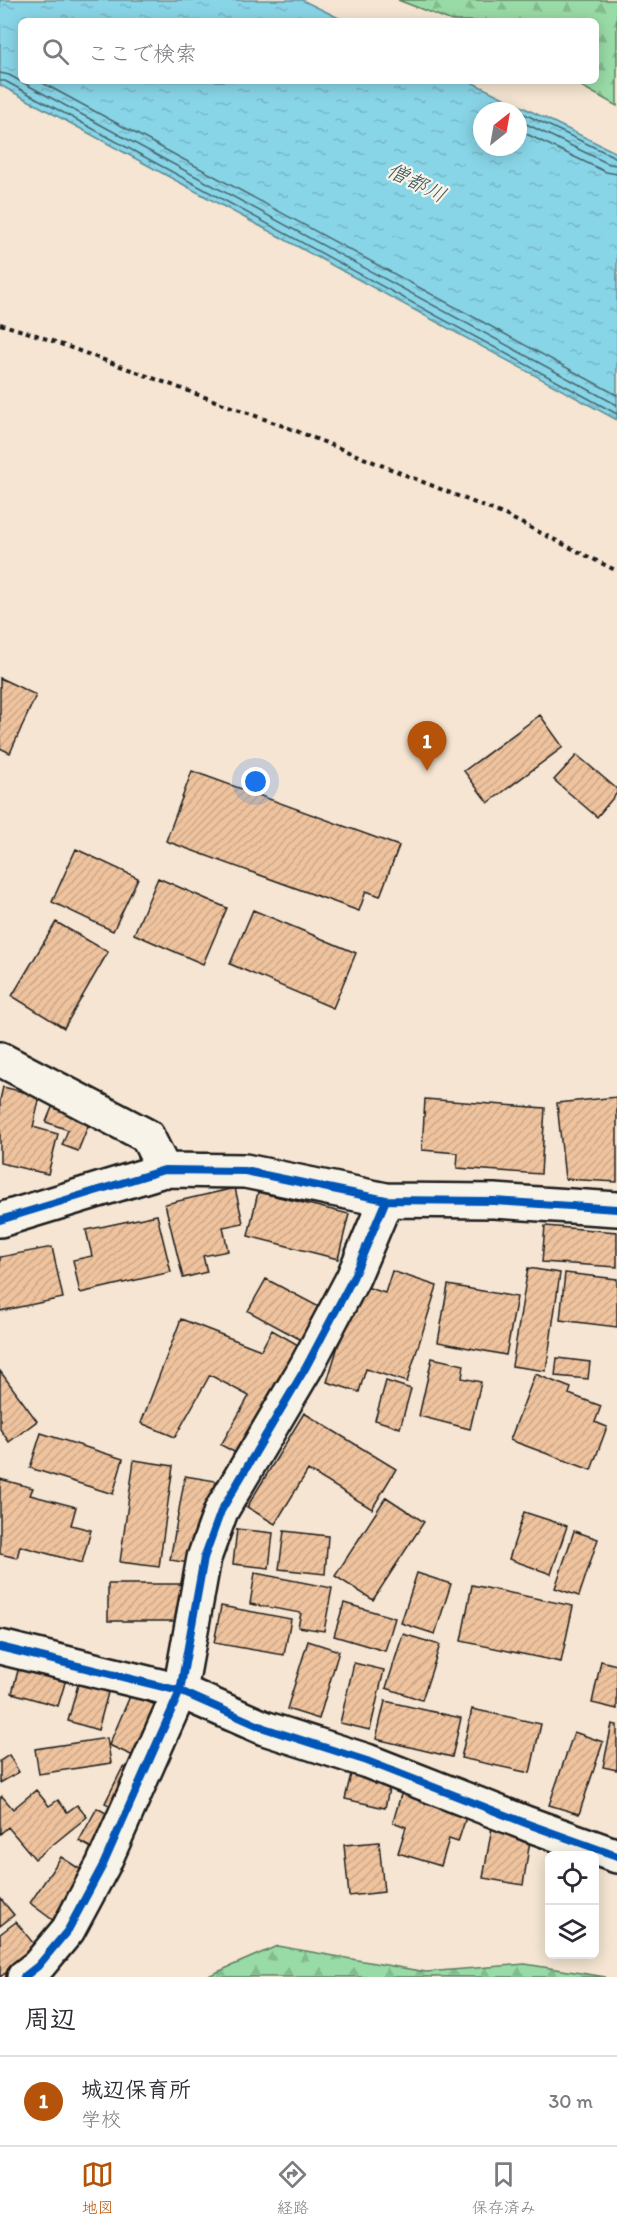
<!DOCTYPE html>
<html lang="ja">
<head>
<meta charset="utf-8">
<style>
	body { margin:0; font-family:Itim,"Klee One",sans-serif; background:#f2f2f3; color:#2b2b33 }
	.controls { position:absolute; right:18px; bottom:18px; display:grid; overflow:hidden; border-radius:9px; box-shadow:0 3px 15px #0003 }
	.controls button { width:54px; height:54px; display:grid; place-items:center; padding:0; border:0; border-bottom:2px solid #e1e1e2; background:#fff; color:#2b2b33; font:30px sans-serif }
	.compass { position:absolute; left:473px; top:102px; width:54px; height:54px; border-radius:50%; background:#fff; box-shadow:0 3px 15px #0003; rotate:31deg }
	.you { position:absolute; left:256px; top:782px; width:21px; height:21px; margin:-15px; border:4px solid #fff; border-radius:50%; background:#1a73e8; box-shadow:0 0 0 9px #1a73e833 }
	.badge { display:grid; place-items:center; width:39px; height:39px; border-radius:50%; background:#b45309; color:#fff; font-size:20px; font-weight:700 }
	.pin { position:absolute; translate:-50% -50px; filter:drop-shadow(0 2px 3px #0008) }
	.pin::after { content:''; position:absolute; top:32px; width:21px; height:18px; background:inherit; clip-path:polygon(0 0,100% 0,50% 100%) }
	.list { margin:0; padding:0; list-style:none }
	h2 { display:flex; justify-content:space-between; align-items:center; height:78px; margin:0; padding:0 24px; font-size:26px }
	h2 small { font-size:20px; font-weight:400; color:#7c7c81 }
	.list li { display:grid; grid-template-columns:39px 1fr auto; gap:18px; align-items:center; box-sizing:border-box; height:90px; padding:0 24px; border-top:2px solid #e1e1e2 }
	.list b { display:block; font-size:22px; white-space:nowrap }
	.list p { margin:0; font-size:20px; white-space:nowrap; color:#7c7c81 }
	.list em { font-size:20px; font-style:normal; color:#7c7c81 }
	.icon { flex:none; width:33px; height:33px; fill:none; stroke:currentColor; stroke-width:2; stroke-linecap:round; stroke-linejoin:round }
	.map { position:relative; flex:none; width:617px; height:1977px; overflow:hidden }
	.search { position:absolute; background:#fff; box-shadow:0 3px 15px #0003; left:18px; right:18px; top:18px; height:66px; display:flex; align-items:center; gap:15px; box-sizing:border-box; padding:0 21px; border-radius:9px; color:#7c7c81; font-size:22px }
	.sheet { height:168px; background:#fff }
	nav { display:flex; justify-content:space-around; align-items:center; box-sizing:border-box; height:84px; border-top:2px solid #e1e1e2; background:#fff; font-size:16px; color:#7c7c81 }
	nav a { display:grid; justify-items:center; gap:3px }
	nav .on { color:#b45309 }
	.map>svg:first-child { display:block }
	.forest { fill:url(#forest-firs); stroke:#5a7c61; stroke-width:1.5 }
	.water { fill:url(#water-ripples); stroke:#5d8b96; stroke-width:1.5; fill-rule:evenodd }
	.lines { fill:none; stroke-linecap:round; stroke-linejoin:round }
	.shore { stroke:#47666d; stroke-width:1.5 }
	.building { fill:url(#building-hatch); stroke:#1c1c1c; stroke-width:1.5 }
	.street-casing { stroke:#1c1c1c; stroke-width:38 }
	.path { stroke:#1c1c1c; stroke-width:4; stroke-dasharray:4.5 4.5; stroke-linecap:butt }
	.street { stroke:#f7f3e8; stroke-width:33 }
	.cycleway-casing { stroke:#f7f3e8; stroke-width:11 }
	.cycleway { stroke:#0057b8; stroke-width:8 }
	.labels { text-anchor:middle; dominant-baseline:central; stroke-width:4.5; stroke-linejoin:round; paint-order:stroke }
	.water-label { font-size:21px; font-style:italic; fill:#3c5459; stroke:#f7f3e8 }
</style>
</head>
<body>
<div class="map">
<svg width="617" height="1977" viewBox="0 0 617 1977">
	<defs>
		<pattern id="forest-firs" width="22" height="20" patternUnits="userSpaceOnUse" patternTransform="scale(1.5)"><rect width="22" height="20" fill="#99dba6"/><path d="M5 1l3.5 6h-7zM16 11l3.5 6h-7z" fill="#83bb8e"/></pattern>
		<pattern id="water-ripples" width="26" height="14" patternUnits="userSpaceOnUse" patternTransform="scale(1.5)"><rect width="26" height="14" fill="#88d5e7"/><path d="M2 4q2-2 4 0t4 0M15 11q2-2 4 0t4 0" fill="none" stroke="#75b6c6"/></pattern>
		<pattern id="building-hatch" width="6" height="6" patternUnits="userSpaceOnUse" patternTransform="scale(1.5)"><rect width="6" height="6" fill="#efc39e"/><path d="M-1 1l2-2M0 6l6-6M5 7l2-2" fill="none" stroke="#cca788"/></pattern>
	</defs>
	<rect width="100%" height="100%" fill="#f5e5d2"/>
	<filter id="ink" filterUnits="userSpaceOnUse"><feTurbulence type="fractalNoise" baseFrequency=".0167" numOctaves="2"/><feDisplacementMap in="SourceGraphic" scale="12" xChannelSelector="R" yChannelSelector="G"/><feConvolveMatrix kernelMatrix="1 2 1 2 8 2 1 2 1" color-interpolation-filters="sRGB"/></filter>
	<g filter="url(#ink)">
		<path class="forest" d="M398,0H617V106L572,81H596V21H452Z
			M277,1946L426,1972L525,1964L606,1977H206Z"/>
		<path class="water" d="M0,0H302L345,21H21V81H469L617,153V420L0,85ZM482,111H518V147H482Z"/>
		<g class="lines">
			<path class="shore" d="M0,73L9,75L617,405
				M0,81H5L617,414
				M39,81L617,395
				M518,111L617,158
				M518,120L609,164L617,165
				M518,130L606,172L617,174"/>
		</g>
		<path class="building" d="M0,678L36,695L10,753L0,748Z
			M540,715L563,747L488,803L464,771Z
			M577,755L617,789V793L597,817L554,780Z
			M192,771L399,846L380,896L366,891L359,911L166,841Z
			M76,849L138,878L113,931L52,902Z
			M158,878L227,908L203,964L134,934Z
			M253,910L356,953L333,1008L230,964Z
			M56,922L108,952L64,1028L12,996Z
			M3,1087L40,1096L33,1127L58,1134L48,1174L0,1163V1100Z
			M617,1097V1182L565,1179L557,1103Z
			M425,1099L545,1108L541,1174L457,1168L458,1153L422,1150Z
			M55,1100L92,1116L78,1151L62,1145L68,1130L46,1122Z
			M235,1188L243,1223L223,1227L228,1251L203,1256L207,1272L183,1278L165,1204Z
			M258,1192L349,1214L338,1259L248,1236Z
			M157,1215L171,1272L80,1293L73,1260L92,1256L86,1230Z
			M545,1226L617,1232V1267L542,1262Z
			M52,1247L63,1298L0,1311V1257Z
			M528,1268L560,1273L546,1371L512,1366Z
			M392,1271L437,1286L407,1382L366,1369L359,1392L327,1382L357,1284L385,1293Z
			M565,1273L617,1279V1327L560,1320Z
			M266,1279L323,1309L305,1342L248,1311Z
			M448,1285L517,1297L506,1355L438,1342Z
			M181,1319L261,1350L272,1330L307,1350L245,1458L221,1445L249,1396L210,1375L175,1437L141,1423Z
			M432,1358L464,1365L462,1378L481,1382L470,1429L419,1416Z
			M557,1358L590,1362L588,1379L555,1376Z
			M0,1371L37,1421L9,1442L0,1429Z
			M535,1374L571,1388L569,1394L601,1406L595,1422L607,1427L591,1470L510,1440Z
			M386,1381L411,1389L400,1428L375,1420Z
			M304,1413L396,1469L372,1509L308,1470L275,1524L247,1507Z
			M41,1433L123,1459L113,1494L30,1468Z
			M134,1460L173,1466L159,1567L120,1562Z
			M185,1476L216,1481L201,1565L170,1560Z
			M0,1479L33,1488L30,1495L76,1507L71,1525L91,1530L82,1563L20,1546L17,1558L0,1554Z
			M386,1497L424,1522L373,1600L335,1576Z
			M524,1512L567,1526L551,1574L509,1559Z
			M237,1529L273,1533L269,1568L233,1564Z
			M284,1531L328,1536L325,1574L279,1569Z
			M574,1531L598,1539L579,1596L555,1588Z
			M255,1573L332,1588L324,1631L298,1627L301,1613L250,1604Z
			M417,1573L451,1584L435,1634L401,1623Z
			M108,1584H191V1621H108Z
			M472,1585L573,1606L561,1662L461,1641Z
			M344,1603L395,1618L385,1651L334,1636Z
			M221,1606L291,1619L284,1655L214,1643Z
			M403,1634L440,1645L422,1700L386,1688Z
			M308,1641L339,1651L319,1719L287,1709Z
			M601,1661L617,1665V1709L592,1703Z
			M20,1663L67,1676L58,1706L12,1693Z
			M354,1663L384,1670L370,1730L340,1723Z
			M79,1681L109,1689L98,1730L68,1721Z
			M131,1694L162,1708L140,1759L109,1745Z
			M385,1701L461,1718L452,1757L376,1739Z
			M472,1709L541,1724L530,1773L461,1758Z
			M612,1724L617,1725V1770L603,1767Z
			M574,1732L603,1742L579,1814L549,1805Z
			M107,1738L111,1763L39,1774L35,1749Z
			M9,1755L19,1772L0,1783V1761Z
			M123,1767L135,1772L117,1809L105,1803Z
			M352,1770L391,1779L385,1808L345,1799Z
			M36,1790L49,1806L58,1800L67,1812L77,1805L87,1817L35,1859L8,1827L0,1834V1798L2,1796L13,1809Z
			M402,1791L468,1811L458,1842L449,1839L441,1866L398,1853L406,1827L393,1822Z
			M97,1808L113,1817L95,1850L79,1841Z
			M492,1827L531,1834L523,1885L483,1878Z
			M379,1842L384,1892L349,1896L344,1845Z
			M61,1857L86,1873L54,1921L30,1903Z
			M0,1898L14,1915L0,1926Z
			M16,1922L38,1949L0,1977V1934Z"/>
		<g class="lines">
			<defs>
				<path id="street" d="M0,1059L147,1136L164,1170
					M0,1220L164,1170L245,1171L386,1200L494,1201L617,1209
					M0,1647L180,1691L264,1728L367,1761L528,1824L617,1856
					M24,1977L38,1966L68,1930L103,1865L180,1691L204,1558L221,1511L306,1367L353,1278L386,1200"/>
			</defs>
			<use href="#street" class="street-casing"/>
			<path class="path" d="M0,324L36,335L294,430L505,515L617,571"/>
			<use href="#street" class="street"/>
			<defs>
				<path id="cycleway" d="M0,1220L164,1170L245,1171L386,1200L494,1201L617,1209
					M0,1647L180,1691L264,1728L367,1761L528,1824L617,1856
					M24,1977L38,1966L68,1930L103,1865L180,1691L204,1558L221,1511L306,1367L353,1278L386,1200"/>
			</defs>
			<use href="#cycleway" class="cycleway-casing"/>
			<use href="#cycleway" class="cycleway"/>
		</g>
	</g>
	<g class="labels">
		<g class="water-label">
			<text transform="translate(417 182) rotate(27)">僧都川</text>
		</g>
	</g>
</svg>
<div class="controls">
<button><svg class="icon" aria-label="locate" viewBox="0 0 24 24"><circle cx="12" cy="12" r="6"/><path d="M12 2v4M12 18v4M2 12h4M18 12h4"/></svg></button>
<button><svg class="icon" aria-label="layers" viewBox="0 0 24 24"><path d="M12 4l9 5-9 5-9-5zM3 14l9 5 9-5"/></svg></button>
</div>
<svg class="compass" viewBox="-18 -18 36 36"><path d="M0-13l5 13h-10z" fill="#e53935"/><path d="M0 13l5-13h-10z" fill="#7c7c81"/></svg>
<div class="you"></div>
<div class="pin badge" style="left:427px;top:771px">1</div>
<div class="search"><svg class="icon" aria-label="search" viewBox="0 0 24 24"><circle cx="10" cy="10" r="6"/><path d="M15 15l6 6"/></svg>ここで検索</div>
</div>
<section class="sheet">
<h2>周辺<small></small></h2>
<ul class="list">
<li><span class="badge">1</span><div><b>城辺保育所</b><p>学校</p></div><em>30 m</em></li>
</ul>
</section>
<nav>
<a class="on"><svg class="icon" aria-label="map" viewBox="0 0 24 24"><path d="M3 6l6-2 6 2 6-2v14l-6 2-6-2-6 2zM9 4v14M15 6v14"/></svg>地図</a>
<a><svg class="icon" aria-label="directions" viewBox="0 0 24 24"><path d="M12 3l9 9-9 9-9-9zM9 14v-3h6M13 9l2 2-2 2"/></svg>経路</a>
<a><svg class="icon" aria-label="saved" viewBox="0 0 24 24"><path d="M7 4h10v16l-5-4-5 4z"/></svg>保存済み</a>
</nav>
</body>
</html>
